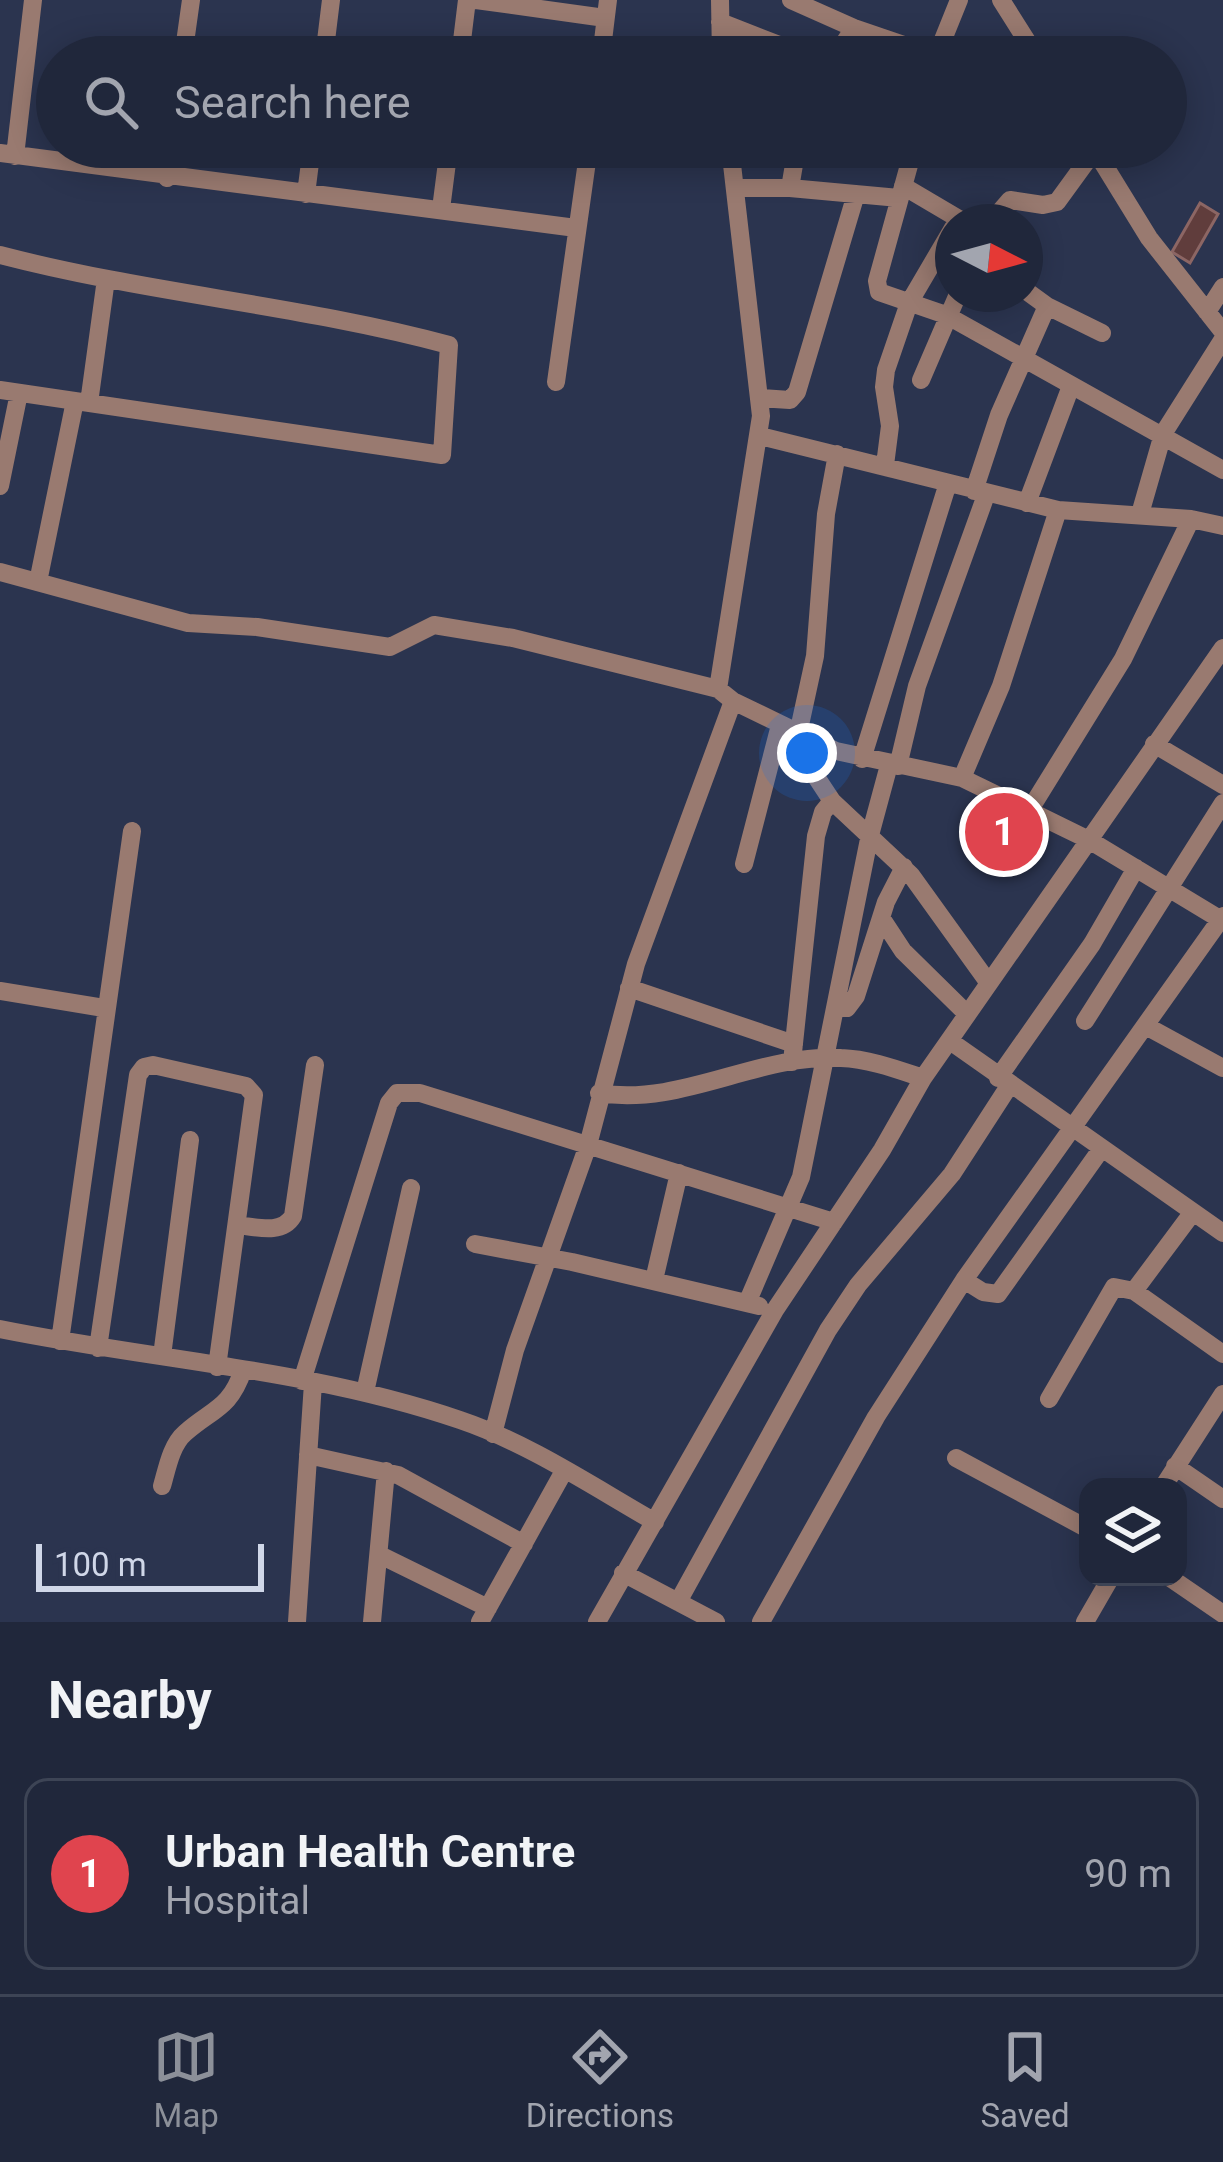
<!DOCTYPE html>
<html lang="en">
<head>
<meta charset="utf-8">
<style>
	body { margin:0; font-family:Roboto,sans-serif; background:#2d3346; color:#f1f3f6 }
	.controls { position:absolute; right:36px; bottom:36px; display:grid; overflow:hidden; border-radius:24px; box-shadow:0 6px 30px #0003 }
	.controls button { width:108px; height:108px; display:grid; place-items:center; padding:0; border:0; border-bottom:3px solid #3d4455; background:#20273b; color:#f1f3f6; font:60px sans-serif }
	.compass { position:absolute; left:935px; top:204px; width:108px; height:108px; border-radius:50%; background:#20273b; box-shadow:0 6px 30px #0003; rotate:96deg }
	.scale { position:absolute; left:36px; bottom:30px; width:228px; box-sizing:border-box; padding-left:12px; border:6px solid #d0d7e8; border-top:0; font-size:33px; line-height:42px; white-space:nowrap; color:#d0d7e8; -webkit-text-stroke:9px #2b344f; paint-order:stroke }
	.you { position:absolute; left:807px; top:753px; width:42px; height:42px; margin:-30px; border:9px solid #fff; border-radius:50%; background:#1a73e8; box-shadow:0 0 0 18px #1a73e833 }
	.badge { display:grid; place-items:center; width:78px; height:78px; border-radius:50%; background:#8c9099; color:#fff; font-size:39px; font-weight:700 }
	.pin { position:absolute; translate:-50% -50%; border:6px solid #fff; box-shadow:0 3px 12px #0006 }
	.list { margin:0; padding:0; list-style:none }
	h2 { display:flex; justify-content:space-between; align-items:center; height:156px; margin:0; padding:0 48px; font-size:51px }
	h2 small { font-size:39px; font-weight:400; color:#a2a5af }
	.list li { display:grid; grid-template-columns:78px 1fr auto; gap:36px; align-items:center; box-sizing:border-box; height:192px; margin:0 24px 24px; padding:0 24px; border:3px solid #3d4455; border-radius:24px }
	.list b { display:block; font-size:45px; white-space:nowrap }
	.list p { margin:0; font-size:39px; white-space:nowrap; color:#a2a5af }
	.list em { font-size:39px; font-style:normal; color:#a2a5af }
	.icon { flex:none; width:66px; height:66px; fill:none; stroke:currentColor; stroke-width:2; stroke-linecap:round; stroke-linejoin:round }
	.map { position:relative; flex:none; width:1223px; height:1622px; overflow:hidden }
	.search { position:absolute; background:#20273b; box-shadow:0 6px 30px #0003; left:36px; right:36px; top:36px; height:132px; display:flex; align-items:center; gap:30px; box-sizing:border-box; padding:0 42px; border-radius:66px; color:#a2a5af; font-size:45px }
	.sheet { height:372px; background:#20273b }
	nav { display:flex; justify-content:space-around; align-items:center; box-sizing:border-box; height:168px; border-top:3px solid #3d4455; background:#20273b; font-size:33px; color:#a2a5af }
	nav a { display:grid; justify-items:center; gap:6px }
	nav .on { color:#8c9099 }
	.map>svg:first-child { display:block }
	.building { fill:#603d3c; stroke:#8c6664; stroke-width:3 }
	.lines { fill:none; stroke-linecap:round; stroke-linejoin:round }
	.minor { stroke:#997a70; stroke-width:18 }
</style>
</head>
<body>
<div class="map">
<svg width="1223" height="1622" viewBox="0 0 1223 1622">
	<rect width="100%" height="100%" fill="#2b344f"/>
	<path class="building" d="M1200,203L1218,214L1190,263L1172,252Z
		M992,811L1025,827L1011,855L978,839Z"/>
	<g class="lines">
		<path class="minor" d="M476,0L605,18
			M720,0L721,57
			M791,0L854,28L936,56
			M1001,0L1037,57
			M720,22L810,57
			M183,57L191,0
			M324,57L331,0
			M460,57L467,0
			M601,57L608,0
			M835,57L854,28
			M936,57L959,0
			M730,147L761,416L718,689L733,701L836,751L962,778L1089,840L1223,921
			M914,147L877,281L879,292L946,315L1223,470
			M1093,147L1149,238L1223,332
			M0,153L576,228
			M15,156L33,0
			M167,178L171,147
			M903,186L964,222
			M735,188H790L899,198
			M790,188L797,147
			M306,194L312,147
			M441,209L449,147
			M991,222L1010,200L1043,205L1057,202L1097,147
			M0,255C149,294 301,305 449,345L442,455L0,390
			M1025,290L1047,306L1102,333
			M1207,312L1223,287
			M921,380L958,294
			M556,382L589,147
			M760,398L790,400L797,392L856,194
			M89,403L106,279
			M760,436L1058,510L1191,519L1223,526
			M837,454L826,514L815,656L798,734L803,757L832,801L911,875L988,982
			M885,465L890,426L884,387L886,370L909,303L953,228
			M0,486L19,393
			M974,491L999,415L1047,306
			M1027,503L1071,386
			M1140,514L1163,434L1223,339
			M0,572L188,623L257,627L390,647L434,625L513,638L718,689
			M38,582L75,401
			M1154,744L1223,785
			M862,759L948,483
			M898,766L917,686L986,495
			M962,778L1001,686L1058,510
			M1029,811L1123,659L1191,519
			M744,864L780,725
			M882,919L903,951L967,1014
			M629,988L794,1044
			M0,991L104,1008
			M836,1008H847L856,996L886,902L904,867
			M1085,1021L1223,803
			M1146,1026L1223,1068
			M950,1041L1223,1233
			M792,1062L816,836L823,812L832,801
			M998,1078L1092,944L1136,868
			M599,1093C681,1107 759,1053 841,1058C869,1059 896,1069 923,1078
			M238,1225C256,1227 282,1235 293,1216L315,1065
			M475,1244L572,1262L759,1306
			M654,1280L679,1173
			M964,1280L983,1292L998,1294L1102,1148
			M1134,1291L1193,1212
			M747,1303L801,1177L869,839L889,765
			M0,1329C153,1360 311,1369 460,1420C528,1443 592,1486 655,1522
			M60,1341L132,831
			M98,1348L138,1075L144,1067L153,1065L246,1086L254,1095L217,1367
			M162,1356L190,1140
			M302,1381L389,1103L397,1093H420L834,1222
			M365,1392L411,1188
			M1049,1399L1114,1287L1134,1291L1223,1354
			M493,1434L515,1350L588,1145L636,964L733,701
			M308,1455L398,1475L524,1544
			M956,1458L1088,1529
			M1175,1466L1223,1499
			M162,1486C167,1469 171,1445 185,1433C212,1409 230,1409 243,1370
			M1163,1487L1223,1394
			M380,1555L488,1608
			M623,1573L716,1622
			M1169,1577L1223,1614
			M678,1602L828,1330L858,1285L952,1174L1009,1086
			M297,1622L313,1383
			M372,1622L386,1471
			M480,1622L564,1471
			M597,1622L775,1310L882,1150L923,1078L1223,648
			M761,1622L876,1417L964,1280L1223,916
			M1085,1622L1111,1577"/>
	</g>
</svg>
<div class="controls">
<button><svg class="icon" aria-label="layers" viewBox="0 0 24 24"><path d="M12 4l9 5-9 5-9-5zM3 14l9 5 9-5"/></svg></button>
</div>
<svg class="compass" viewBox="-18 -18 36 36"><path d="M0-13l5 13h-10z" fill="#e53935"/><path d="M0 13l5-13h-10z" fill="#a2a5af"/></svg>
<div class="scale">100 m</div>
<div class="you"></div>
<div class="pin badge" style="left:1004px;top:832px;background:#e0444e">1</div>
<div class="search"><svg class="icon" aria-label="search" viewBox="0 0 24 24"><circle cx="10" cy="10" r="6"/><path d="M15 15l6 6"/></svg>Search here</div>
</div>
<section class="sheet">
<h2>Nearby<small></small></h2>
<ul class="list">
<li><span class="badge" style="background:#e0444e">1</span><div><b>Urban Health Centre</b><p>Hospital</p></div><em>90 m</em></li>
</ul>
</section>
<nav>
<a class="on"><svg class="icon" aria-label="map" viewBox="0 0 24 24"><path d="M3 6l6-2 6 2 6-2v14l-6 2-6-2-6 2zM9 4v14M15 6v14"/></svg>Map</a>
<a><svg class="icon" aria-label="directions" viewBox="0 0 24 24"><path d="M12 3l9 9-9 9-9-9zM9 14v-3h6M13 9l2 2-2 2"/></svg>Directions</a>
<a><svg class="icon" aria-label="saved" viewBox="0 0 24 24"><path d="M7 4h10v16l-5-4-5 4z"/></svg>Saved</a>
</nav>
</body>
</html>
